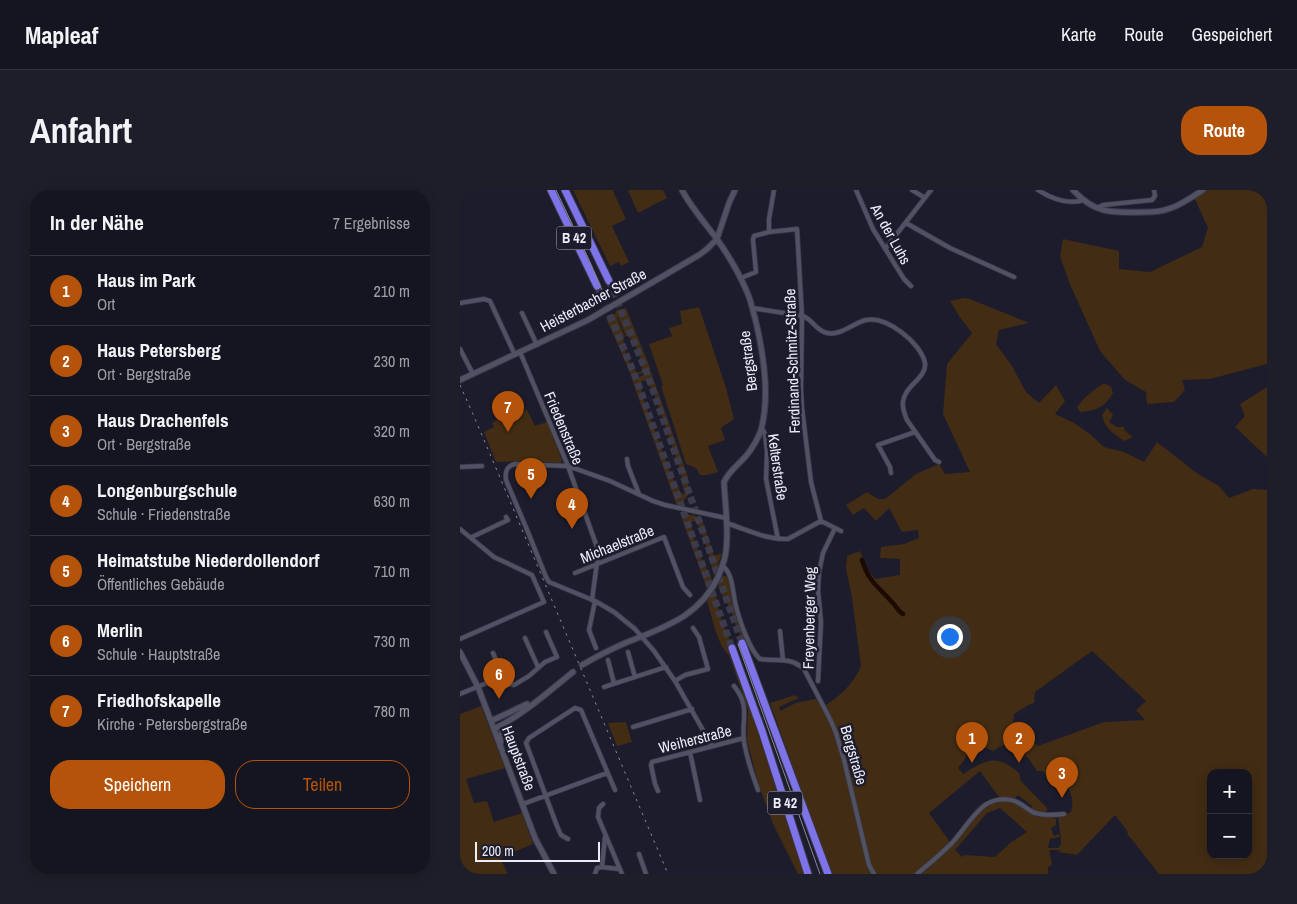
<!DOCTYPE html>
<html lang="de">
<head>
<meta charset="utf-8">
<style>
	body { margin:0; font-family:"Archivo Narrow",sans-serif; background:#1e1e2a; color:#f1f3f6 }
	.controls { position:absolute; right:15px; bottom:15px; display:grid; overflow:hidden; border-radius:10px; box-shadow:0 2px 12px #0003 }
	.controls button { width:45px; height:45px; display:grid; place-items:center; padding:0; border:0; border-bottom:1px solid #34343f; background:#151521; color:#f1f3f6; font:25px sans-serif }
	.scale { position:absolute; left:15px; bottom:12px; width:125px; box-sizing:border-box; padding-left:5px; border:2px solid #ecedf8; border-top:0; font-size:14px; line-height:18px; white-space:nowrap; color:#ecedf8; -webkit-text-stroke:4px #1c1c2c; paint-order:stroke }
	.you { position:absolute; left:489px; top:446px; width:18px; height:18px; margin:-12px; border:4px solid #fff; border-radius:50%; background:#1a73e8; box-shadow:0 0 0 8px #1a73e833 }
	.badge { display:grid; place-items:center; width:32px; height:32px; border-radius:50%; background:#b45309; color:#fff; font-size:16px; font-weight:700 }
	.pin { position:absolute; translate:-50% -41px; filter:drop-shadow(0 1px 2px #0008) }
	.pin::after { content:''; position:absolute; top:26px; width:18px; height:15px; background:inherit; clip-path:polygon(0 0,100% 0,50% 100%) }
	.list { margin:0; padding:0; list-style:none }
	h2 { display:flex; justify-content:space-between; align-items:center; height:65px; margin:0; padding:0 20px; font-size:21px }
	h2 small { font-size:16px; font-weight:400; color:#9d9fa5 }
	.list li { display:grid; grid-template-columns:32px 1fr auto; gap:15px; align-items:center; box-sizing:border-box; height:70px; padding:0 20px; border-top:1px solid #34343f }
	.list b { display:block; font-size:19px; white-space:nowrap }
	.list p { margin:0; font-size:16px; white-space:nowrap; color:#9d9fa5 }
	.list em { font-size:16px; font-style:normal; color:#9d9fa5 }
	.actions { display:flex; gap:10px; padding:15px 20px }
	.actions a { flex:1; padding:11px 0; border:1px solid #b45309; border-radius:20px; text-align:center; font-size:18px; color:#b45309 }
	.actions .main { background:#b45309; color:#fff }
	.map { position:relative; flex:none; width:807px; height:684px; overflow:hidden; border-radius:20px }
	header { display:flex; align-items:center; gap:30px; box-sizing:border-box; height:70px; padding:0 25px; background:#151521; border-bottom:1px solid #34343f }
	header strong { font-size:24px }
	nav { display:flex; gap:28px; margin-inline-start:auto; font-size:18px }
	.intro { display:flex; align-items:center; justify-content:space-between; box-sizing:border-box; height:120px; padding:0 30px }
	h1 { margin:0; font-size:35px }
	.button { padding:12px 22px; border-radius:20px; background:#b45309; color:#fff; font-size:18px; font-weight:700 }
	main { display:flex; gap:30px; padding:0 30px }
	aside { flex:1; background:#151521; border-radius:20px; box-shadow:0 2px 12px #0003 }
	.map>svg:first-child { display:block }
	.green { fill:#422c14; fill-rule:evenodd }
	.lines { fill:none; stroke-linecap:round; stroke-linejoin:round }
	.canal { stroke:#1c0900; stroke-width:4.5 }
	.highway-tunnel { stroke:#3b3b4b; stroke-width:7; stroke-dasharray:7 3.5; stroke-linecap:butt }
	.street-casing { stroke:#393946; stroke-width:5.5 }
	.secondary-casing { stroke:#393946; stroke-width:7 }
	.highway-casing { stroke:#393946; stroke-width:9 }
	.street { stroke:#515164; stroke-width:4 }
	.secondary { stroke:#515164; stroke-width:5 }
	.highway { stroke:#7e73e9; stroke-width:7 }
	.tram { stroke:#878795; stroke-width:1 }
	.rail { stroke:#878795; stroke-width:1; stroke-dasharray:2.5 5; stroke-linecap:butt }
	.labels { text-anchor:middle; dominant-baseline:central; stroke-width:5; stroke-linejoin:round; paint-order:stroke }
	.shield { fill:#1c1c2c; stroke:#aeaebb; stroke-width:1 }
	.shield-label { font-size:14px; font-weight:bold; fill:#ecedf8 }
	.street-label { font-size:15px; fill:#ecedf8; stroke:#1c1c2c }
</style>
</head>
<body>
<header>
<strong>Mapleaf</strong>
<nav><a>Karte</a><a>Route</a><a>Gespeichert</a></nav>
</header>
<div class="intro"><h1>Anfahrt</h1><a class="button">Route</a></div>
<main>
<aside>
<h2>In der Nähe<small>7 Ergebnisse</small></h2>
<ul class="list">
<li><span class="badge">1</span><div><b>Haus im Park</b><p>Ort</p></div><em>210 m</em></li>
<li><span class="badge">2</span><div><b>Haus Petersberg</b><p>Ort · Bergstraße</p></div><em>230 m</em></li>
<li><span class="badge">3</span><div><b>Haus Drachenfels</b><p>Ort · Bergstraße</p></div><em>320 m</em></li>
<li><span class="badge">4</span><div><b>Longenburgschule</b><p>Schule · Friedenstraße</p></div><em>630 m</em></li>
<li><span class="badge">5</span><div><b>Heimatstube Niederdollendorf</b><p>Öffentliches Gebäude</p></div><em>710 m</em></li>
<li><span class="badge">6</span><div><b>Merlin</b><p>Schule · Hauptstraße</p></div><em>730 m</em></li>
<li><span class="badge">7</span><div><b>Friedhofskapelle</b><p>Kirche · Petersbergstraße</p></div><em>780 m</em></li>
</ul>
<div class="actions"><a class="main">Speichern</a><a>Teilen</a></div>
</aside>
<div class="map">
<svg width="807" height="684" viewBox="0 0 807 684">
	<rect width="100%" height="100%" fill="#1c1c2c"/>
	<path class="green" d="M113,0H154L153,1L166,29L152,36L169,72L161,76L159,72L150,76Z
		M168,0H203L207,8L178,23Z
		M745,0H807V174L750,189L722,190L725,200L714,212L687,214L686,202L665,190L640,161L609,92L600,66L603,49L659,61V79L690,82L742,57L748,38L734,7Z
		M504,108L510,109L569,133L539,140L536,154L552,176L566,202L579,213L596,195L605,211L595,224L614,233L631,245L644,257L664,262L684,272L697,252L738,284L759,296L769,308L793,299L807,300V684H699L670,647L667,645L668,642L655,625L617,665L599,662L600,659L599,660H589L592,674L591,676L588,677V684H460L526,616L533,613L547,610L555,613L571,624L584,627L590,626L596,629V635L591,638L594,646L599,644L600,647L590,649L588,658H598L600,655H601V658V648L598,627L611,622C614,611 612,605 607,596H601L582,581H577C571,571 555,549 541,556C538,557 536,559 534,561L523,557L509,561L504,570L498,578L503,584C526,570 536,563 559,583L561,591L587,618V620L586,622L578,623L571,619L572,616L558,605L555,608L544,607H539L520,581L469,623L490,652L455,684H416L411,675L386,568L372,528L366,515C380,506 394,493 401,476L392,408L386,378L387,366L400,361L407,379L415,389L440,385V369L420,368L421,357L444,354L459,348L458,340L442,342L429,318L416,331L404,318L393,325L386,315L407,302L418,309H425L456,284L479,274L485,284L510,282L483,224L487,174L512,143L499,126L490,111ZM632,461L686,511L676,520L685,530L644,532L578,556L571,551L553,532L554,524L570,514L574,513L575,502ZM751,583H788V665H751ZM540,618L567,642L551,652L535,667L505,665L502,667L495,660L527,623Z
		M239,117L266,198L274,229L261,238L265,250L248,256L258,282L247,285H240L236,278L226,274L201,196L203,195L189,154L212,146L209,138L222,134L220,121Z
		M162,118L163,119L166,118L191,180L172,187L146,128L156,123V121ZM158,127L166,146H168C177,157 181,167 182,181L177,183C168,171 165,163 163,148L165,147L157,128Z
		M191,182L228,287L229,304L220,315L217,316L172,190ZM185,190L193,201L221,283L223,297L225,303L222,304L212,287L182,205L181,192Z
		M644,193L651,197L653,203C645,217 636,221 620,222L617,217C624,207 634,200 644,193Z
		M807,197V267L775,237L785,226L780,214Z
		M647,218L653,225L649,232L657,237H664L665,241L673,247L664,251C653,243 645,239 642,225Z
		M67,220L75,236L87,232L102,270L101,273L59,271L36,272L24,242L34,237L32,233L38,229Z
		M220,323L241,327L254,366L262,363L254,386C249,366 246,350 236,331L231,332C233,350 239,365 247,380H249L252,390L247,399Z
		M263,386H266L269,388L272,412L287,454C275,441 276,432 269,417C265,410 261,403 258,395Z
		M255,400L259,422L270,450L269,461H270L289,516L344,684H338L313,634L298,593L287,550L288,520L269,465C257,455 252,426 247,411Z
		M335,505L339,508L319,517L320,521L336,513L356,509L370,533L380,561L408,677L412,684H371L310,513Z
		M21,516L45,578L6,589L14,613L27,611L34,632L62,623L73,654L40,668L48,684H0V524Z
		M166,532L172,552L157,556L148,533Z"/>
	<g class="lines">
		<path class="canal" d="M402,370C409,393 418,396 432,412C436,416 438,421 443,424"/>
		<path class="highway-tunnel" d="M149,91L188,186L282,453
			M137,96L157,142L177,191L272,458"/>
		<defs>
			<path id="street" d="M396,0L413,39L444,89L451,96
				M452,0L465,8
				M578,0C592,9 608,15 624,10
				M637,18L643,15L692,10L695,6L694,0
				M446,33L490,58L554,87
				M309,42L337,39L342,126L341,200L342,218L351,292L361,331
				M425,59L471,0
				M281,88L296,82L293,50L294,46L309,42V29L314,0
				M0,113L24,109L30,111L55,165
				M292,118C305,120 318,122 330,124C335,125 342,125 345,127C353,131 357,141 367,143C381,146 393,133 406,130C427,126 461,153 465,173C467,188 444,196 443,212C442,218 445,225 447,230L475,270L479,272
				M62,123L77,155
				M0,159L13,184
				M60,162L108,276L137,357L138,365L132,410
				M302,238L305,244L307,262L306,289L318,349
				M167,269L168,276L179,304
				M0,277L22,276
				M431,283L430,277L418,255L455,242
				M361,331L381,341
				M266,333C286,339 306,350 328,349L361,331
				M0,339L34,367L72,385L84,412L0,449
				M12,347L48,330L46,327
				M263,376C274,386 272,402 276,416C279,429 290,461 300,469C318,472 329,466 344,479L371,531L376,543L384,570L409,675L414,684
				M115,383L204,347L223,397L230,405
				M135,411L129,440L136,458
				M320,441L323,470
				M65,448L78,477
				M168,462L175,487
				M33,463L42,484L41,490
				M148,470L154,493
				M215,491L225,485L248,479L239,447L233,438
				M358,491L361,432L358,400L359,382L363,363L375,338
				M274,496C291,517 281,529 284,552C287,568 292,584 298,600
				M144,497L206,477
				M0,504L34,490H41L46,493L54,495L69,486L85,472L97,467L86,442
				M173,537L232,519
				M252,556L215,491L194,461L175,439L154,422L135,411L89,392L86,387L68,342L46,290C45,282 46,276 55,274L108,276L150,291L193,311L205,315L266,328
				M230,562L240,610
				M198,601L195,594L191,575L192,572L284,548
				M63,614L147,583
				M143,614L139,618L138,627L162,684
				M145,647L142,677L159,679
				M108,649L101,645L97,636L66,553L69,548L115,518L121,520L155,600
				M179,664L186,684
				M135,684L137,678L142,677
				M457,684C469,674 481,664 492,653C503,641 512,625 525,615C533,610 542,608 551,610C559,611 564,617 571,621C578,626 596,625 604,624"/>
			<path id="secondary" d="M613,0C638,27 656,22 690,22C711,22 726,11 743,0
				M0,190L128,130L239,65L247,59L257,49L269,13L275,0
				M0,462L18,497L75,648L94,684
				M122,475C136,467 149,460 163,454C201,438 239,428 258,387C261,379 265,371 266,361C269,339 265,315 264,292C269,281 278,275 286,266C292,259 300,246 302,236C310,202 303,161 295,128C292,119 291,110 287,102C280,85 270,68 259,52C247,35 232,19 222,0
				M31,531L67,514
				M34,539C63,525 88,502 113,482
				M40,556L42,541L46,533"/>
			<path id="highway" d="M91,0L137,96
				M105,0L149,91
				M282,453L368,684
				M272,458L302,541L348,684"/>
		</defs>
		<use href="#street" class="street-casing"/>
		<use href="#secondary" class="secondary-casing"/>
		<use href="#highway" class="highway-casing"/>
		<use href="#street" class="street"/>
		<use href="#secondary" class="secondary"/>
		<use href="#highway" class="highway"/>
		<path class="tram" d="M96,0L129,70L142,100
			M278,454L360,684"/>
		<path class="rail" d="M0,195L16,231L208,684"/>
	</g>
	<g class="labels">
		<g class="shield">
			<rect x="96.5" y="36.5" width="35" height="23" rx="4"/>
			<rect x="307.5" y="601.5" width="35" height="23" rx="4"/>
		</g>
		<g class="shield-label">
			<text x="114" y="48">B 42</text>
			<text x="325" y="613">B 42</text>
		</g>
		<g class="street-label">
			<text transform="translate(431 44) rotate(61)">An der Luhs</text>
			<text transform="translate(133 110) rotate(-28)">Heisterbacher Straße</text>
			<text transform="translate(288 171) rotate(-97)">Bergstraße</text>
			<text transform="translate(332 171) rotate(-92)">Ferdinand-Schmitz-Straße</text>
			<text transform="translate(104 238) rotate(67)">Friedenstraße</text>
			<text transform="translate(318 277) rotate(82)">Kelterstraße</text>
			<text transform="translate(157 354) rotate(-22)">Michaelstraße</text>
			<text transform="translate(349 428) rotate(-89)">Freyenberger Weg</text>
			<text transform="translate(235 549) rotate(-14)">Weiherstraße</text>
			<text transform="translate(394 565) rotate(74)">Bergstraße</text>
			<text transform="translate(59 568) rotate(69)">Hauptstraße</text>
		</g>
	</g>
</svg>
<div class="controls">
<button>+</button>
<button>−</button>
</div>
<div class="scale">200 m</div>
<div class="you"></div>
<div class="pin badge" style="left:512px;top:573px">1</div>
<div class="pin badge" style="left:559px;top:573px">2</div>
<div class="pin badge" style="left:602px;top:608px">3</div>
<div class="pin badge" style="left:112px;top:339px">4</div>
<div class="pin badge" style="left:71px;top:309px">5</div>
<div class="pin badge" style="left:39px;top:509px">6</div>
<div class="pin badge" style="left:48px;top:242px">7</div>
</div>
</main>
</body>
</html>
